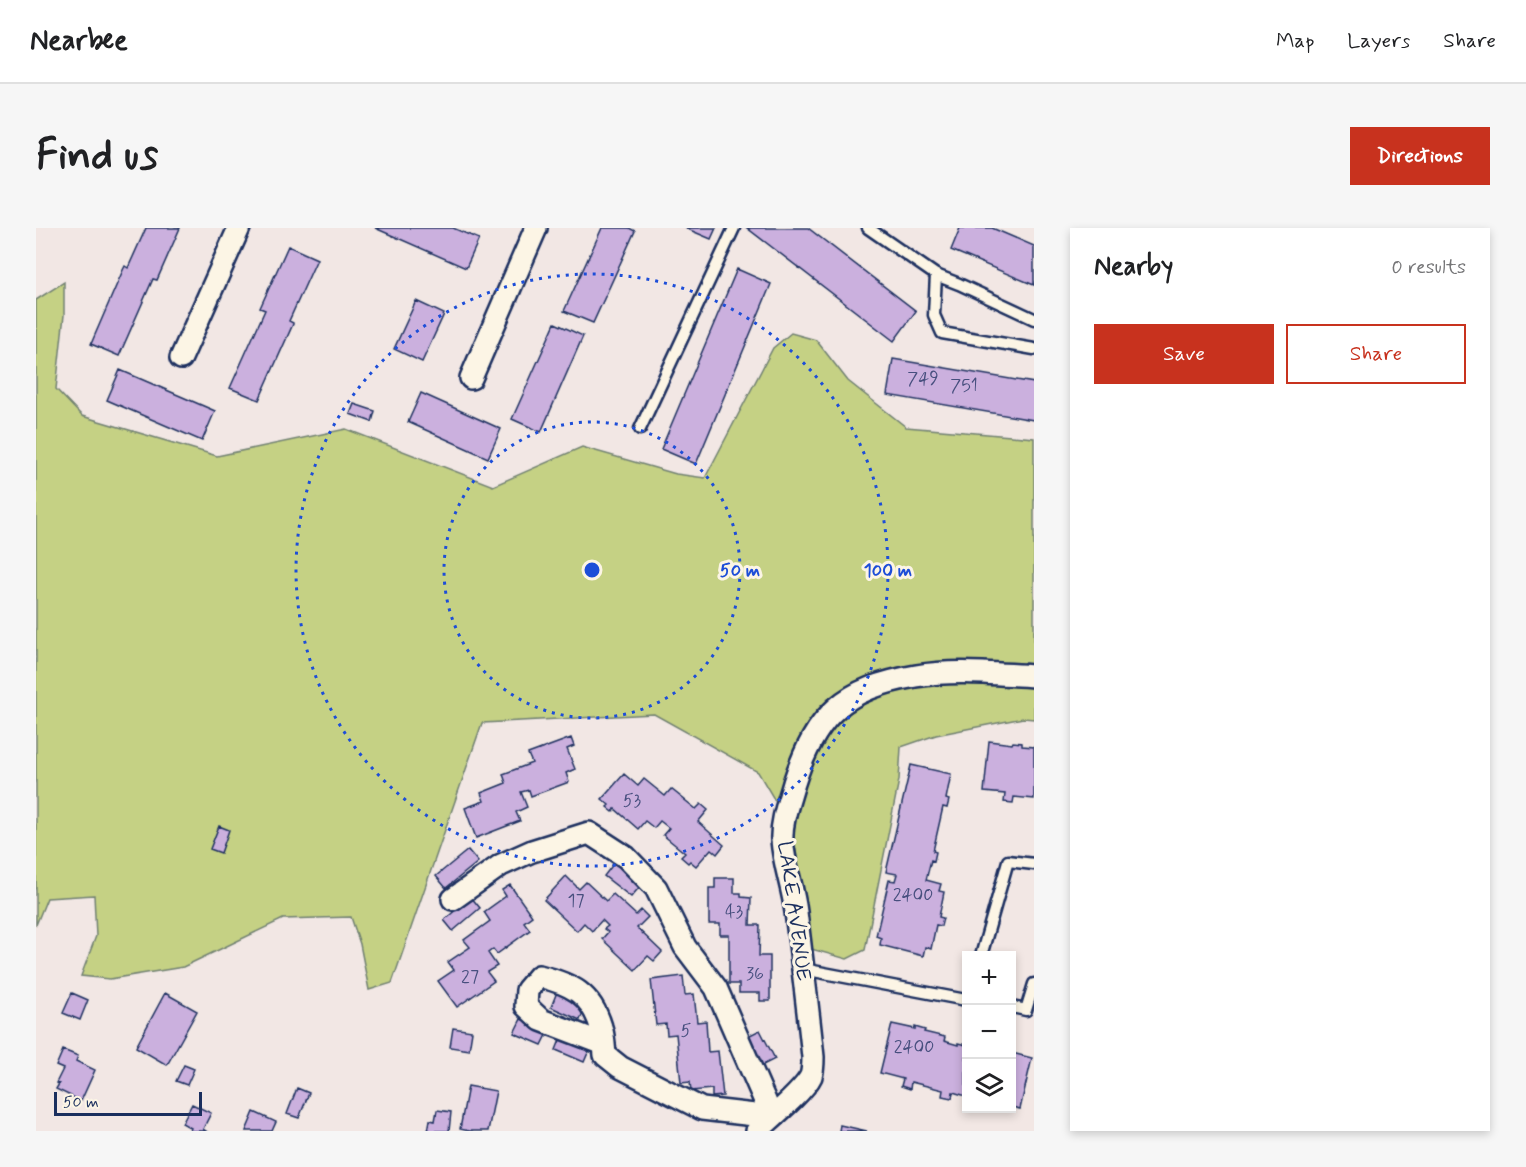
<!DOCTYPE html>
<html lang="en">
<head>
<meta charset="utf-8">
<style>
	body { margin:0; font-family:Mynerve,sans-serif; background:#f6f6f6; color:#202124 }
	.controls { position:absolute; right:18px; bottom:18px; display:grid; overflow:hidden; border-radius:0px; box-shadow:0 3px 9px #0003 }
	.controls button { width:54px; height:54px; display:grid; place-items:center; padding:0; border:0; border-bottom:2px solid #e0e0e0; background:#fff; color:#202124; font:30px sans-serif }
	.scale { position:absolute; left:18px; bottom:15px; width:148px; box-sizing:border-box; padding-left:6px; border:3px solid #1b2f5e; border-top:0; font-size:16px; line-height:21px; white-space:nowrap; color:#1b2f5e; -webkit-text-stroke:4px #fcf5e5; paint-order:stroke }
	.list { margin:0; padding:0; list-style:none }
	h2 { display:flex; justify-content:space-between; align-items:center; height:78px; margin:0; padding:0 24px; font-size:26px }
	h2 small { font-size:20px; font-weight:400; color:#757577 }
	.actions { display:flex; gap:12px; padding:18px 24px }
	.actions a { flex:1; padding:14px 0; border:2px solid #c8321e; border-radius:0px; text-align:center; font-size:21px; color:#c8321e }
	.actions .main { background:#c8321e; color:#fff }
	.icon { flex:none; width:33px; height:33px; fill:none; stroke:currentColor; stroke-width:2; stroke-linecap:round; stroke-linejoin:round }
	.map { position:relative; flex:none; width:998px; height:903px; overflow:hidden; border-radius:0px }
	header { display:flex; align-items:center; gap:36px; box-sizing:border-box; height:84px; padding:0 30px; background:#fff; border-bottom:2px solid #e0e0e0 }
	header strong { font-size:28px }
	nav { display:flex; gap:33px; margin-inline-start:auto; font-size:21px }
	.intro { display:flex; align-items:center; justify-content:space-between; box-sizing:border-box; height:144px; padding:0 36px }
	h1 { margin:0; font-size:42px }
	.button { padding:15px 27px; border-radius:0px; background:#c8321e; color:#fff; font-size:21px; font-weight:700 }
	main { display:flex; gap:36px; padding:0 36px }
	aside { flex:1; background:#fff; border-radius:0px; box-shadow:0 3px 9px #0003 }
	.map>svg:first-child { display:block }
	.green { fill:#c5d184; stroke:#708071; stroke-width:1.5 }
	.building { fill:#cbb0de; stroke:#1b2f5e; stroke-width:1.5 }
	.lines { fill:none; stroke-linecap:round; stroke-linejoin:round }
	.lane-casing { stroke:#1b2f5e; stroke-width:15 }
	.street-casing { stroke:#1b2f5e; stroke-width:26 }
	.lane { stroke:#fcf5e5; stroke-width:10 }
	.street { stroke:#fcf5e5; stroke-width:21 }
	.ring { fill:none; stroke:#1d4ed8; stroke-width:3; stroke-dasharray:3 6 }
	.labels { text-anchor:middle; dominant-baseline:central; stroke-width:6; stroke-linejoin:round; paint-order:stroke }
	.number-label { font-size:18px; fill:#474f7e }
	.street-label { font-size:21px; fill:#1b2f5e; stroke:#fcf5e5 }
	.centre { fill:#1d4ed8; stroke:#fcf5e5; stroke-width:3 }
	.ring-label { font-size:18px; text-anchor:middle; font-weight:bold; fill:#1d4ed8; stroke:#fcf5e5; stroke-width:6; stroke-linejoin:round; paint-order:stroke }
</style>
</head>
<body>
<header>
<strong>Nearbee</strong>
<nav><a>Map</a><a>Layers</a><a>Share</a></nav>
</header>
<div class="intro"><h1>Find us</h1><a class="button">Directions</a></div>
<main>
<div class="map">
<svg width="998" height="903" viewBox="0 0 998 903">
	<rect width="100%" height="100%" fill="#f2e7e4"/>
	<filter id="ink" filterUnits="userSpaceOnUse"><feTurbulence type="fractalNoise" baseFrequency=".0167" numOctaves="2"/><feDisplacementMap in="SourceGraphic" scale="12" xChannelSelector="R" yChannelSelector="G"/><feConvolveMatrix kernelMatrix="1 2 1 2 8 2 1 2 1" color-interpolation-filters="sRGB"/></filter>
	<g filter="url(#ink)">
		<path class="green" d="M28,54V87L20,161L46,188L181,228L310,201L457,258L546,219L640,246L669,250L737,120L755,105L780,112L812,153L870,199L998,210V491L987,490L900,507L865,519L863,552L829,722L811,731L775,721L757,603L722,544L618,486L446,495L356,755L333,762L324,716L315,689L247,691L147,739L74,751L45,748L60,708L58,667L11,670L0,697V72Z"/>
		<path class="building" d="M110,0H144L121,52L117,51L83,128L55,116L87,42L89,38L92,40Z
			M339,0H417L443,11L430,40Z
			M566,0H593L599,3L557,95L528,83Z
			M649,0H680L675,11Z
			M711,0H772L880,83L858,113Z
			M924,0H956L998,18V57L915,22Z
			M252,18L281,31L253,93L257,95V96L223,172L194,160L229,82L224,80Z
			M701,41L735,56L660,236L625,221Z
			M380,73L408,86L386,134L358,121Z
			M519,95L547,108L505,204L476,191Z
			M857,131L998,155V192L851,167Z
			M84,142L179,183L166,213L71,172Z
			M385,165L465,201L452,230L372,194Z
			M318,176L339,183L336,194L314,186Z
			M535,510L538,518L531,521L539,541L530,545L533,554L495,568L493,562L485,564L491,579L480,584L484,593L440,610L429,580L448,573L445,565L470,555L467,546L496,535L492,526Z
			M953,513L976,516L977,514L986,515V518L998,519V571L978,569L977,575L968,574L969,566L948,564Z
			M875,537L915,546L910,571L913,572L911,580L907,579L897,623L900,624L898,633L895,632L890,652L905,656L903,663L908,664L903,689L907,690L905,698L900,697L895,721L889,719L887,728L844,717L845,710L840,708L853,652L859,653L861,646L850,644Z
			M588,546L602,558L608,551L629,568L635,561L660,581L665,576L672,582L662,594L688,617L681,626L675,621L660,638L654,633L652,635L645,629L649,625L627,607L633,600L624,593L618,600L609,593L602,601L579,581L577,584L571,579L573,577L566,571Z
			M183,598L193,602L185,625L174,621Z
			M432,622L442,634L410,660L400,648Z
			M578,635L606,656L595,669L568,648Z
			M530,648L543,661L550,654L570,673L577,666L600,687L605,682L612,689L601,700L626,724L618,733L612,728L599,742L566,711L572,704L568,701L572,698L566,692L556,703L548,695L541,703L508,672Z
			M679,650H698V665H705V669L715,670L714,697H724L723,728H734V773H724V765H703V756H693V707H684V696H673V660H679Z
			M474,657L496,688L488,694L494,702L461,726L457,721L452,725L461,738L451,744L458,753L421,779L402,753L418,742L412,734L434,719L428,712L454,693L448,684L470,668L466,662Z
			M435,669L444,680L417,703L408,692Z
			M647,748L649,767L658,766L661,794L670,793L672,824L682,823L687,868L676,869V861L655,863L654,854L645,855L640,806L631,807L630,796L620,797L615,752Z
			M521,764L550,777L544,792L515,779Z
			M36,765L52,772L44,792L27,785Z
			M129,765L161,783L131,837L100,819Z
			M485,791L513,803L506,817L478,805Z
			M856,796L879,801V799L889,802L888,804L909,809L908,813L922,817V815L930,817V868L917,864L916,870L906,868L907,862L875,854L874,861L865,858L867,851L844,845Z
			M417,800L436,803L433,822L414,819Z
			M724,802L739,831L725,838L710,809Z
			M526,807L554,820L548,834L520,822Z
			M27,822L42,828L40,833L59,842L45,873L20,861L23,856L20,855L27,841L20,838Z
			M976,825L996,830L984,881L976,879Z
			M148,837L158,841L151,857L140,853Z
			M432,858L460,863L452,903H433L424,901Z
			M261,860L273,865L263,890L251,886Z
			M156,876L175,885L167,901L170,903H153L155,900L146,895Z
			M401,882L415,884L413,903H392L394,892L399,893Z
			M218,884L240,894L236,903H210Z
			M804,897L831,903H803Z"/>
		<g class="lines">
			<defs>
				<path id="lane" d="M832,0L900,47L923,56L998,91
					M900,47L898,87L906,105L998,121
					M604,201L698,0
					M945,728L972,633L998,636
					M767,741L930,772
					M976,779L990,782L998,756"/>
				<path id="street" d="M145,130L203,0
					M435,150L500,0
					M417,671L465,637L496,623L553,605L590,629L620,660L649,719L680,760L736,889
					M568,816L505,792L490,778L491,762L503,748C535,756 555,765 565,799C568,808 568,818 569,827L584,839L666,881L736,889
					M721,903C734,891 768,863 775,848C777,842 777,836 777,829C772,781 766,733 760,684C757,660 748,637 746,612C745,593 753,573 758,555C780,486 809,460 880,448C919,441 959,446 998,448"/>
			</defs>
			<use href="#lane" class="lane-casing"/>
			<use href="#street" class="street-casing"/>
			<use href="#lane" class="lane"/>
			<use href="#street" class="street"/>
		</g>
	</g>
	<g class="ring">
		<circle cx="556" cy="342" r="148"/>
		<circle cx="556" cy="342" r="296"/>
	</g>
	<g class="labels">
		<g class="number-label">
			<text x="887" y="151">749</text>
			<text x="928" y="158">751</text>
			<text x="596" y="573">53</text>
			<text x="877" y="667">2400</text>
			<text x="540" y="673">17</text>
			<text x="698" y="684">43</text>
			<text x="719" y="746">36</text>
			<text x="434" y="749">27</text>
			<text x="650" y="803">5</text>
			<text x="878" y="819">2400</text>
		</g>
		<g class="street-label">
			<text transform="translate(758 683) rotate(82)">LAKE AVENUE</text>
		</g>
	</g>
	<circle cx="556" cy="342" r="9" class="centre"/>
	<g class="ring-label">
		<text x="704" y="348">50 m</text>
		<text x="852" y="348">100 m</text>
	</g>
</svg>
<div class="controls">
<button>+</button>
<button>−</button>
<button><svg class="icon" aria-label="layers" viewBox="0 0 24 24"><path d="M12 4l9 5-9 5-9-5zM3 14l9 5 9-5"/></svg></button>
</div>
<div class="scale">50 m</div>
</div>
<aside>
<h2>Nearby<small>0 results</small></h2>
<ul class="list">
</ul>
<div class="actions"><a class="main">Save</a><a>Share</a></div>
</aside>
</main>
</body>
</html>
